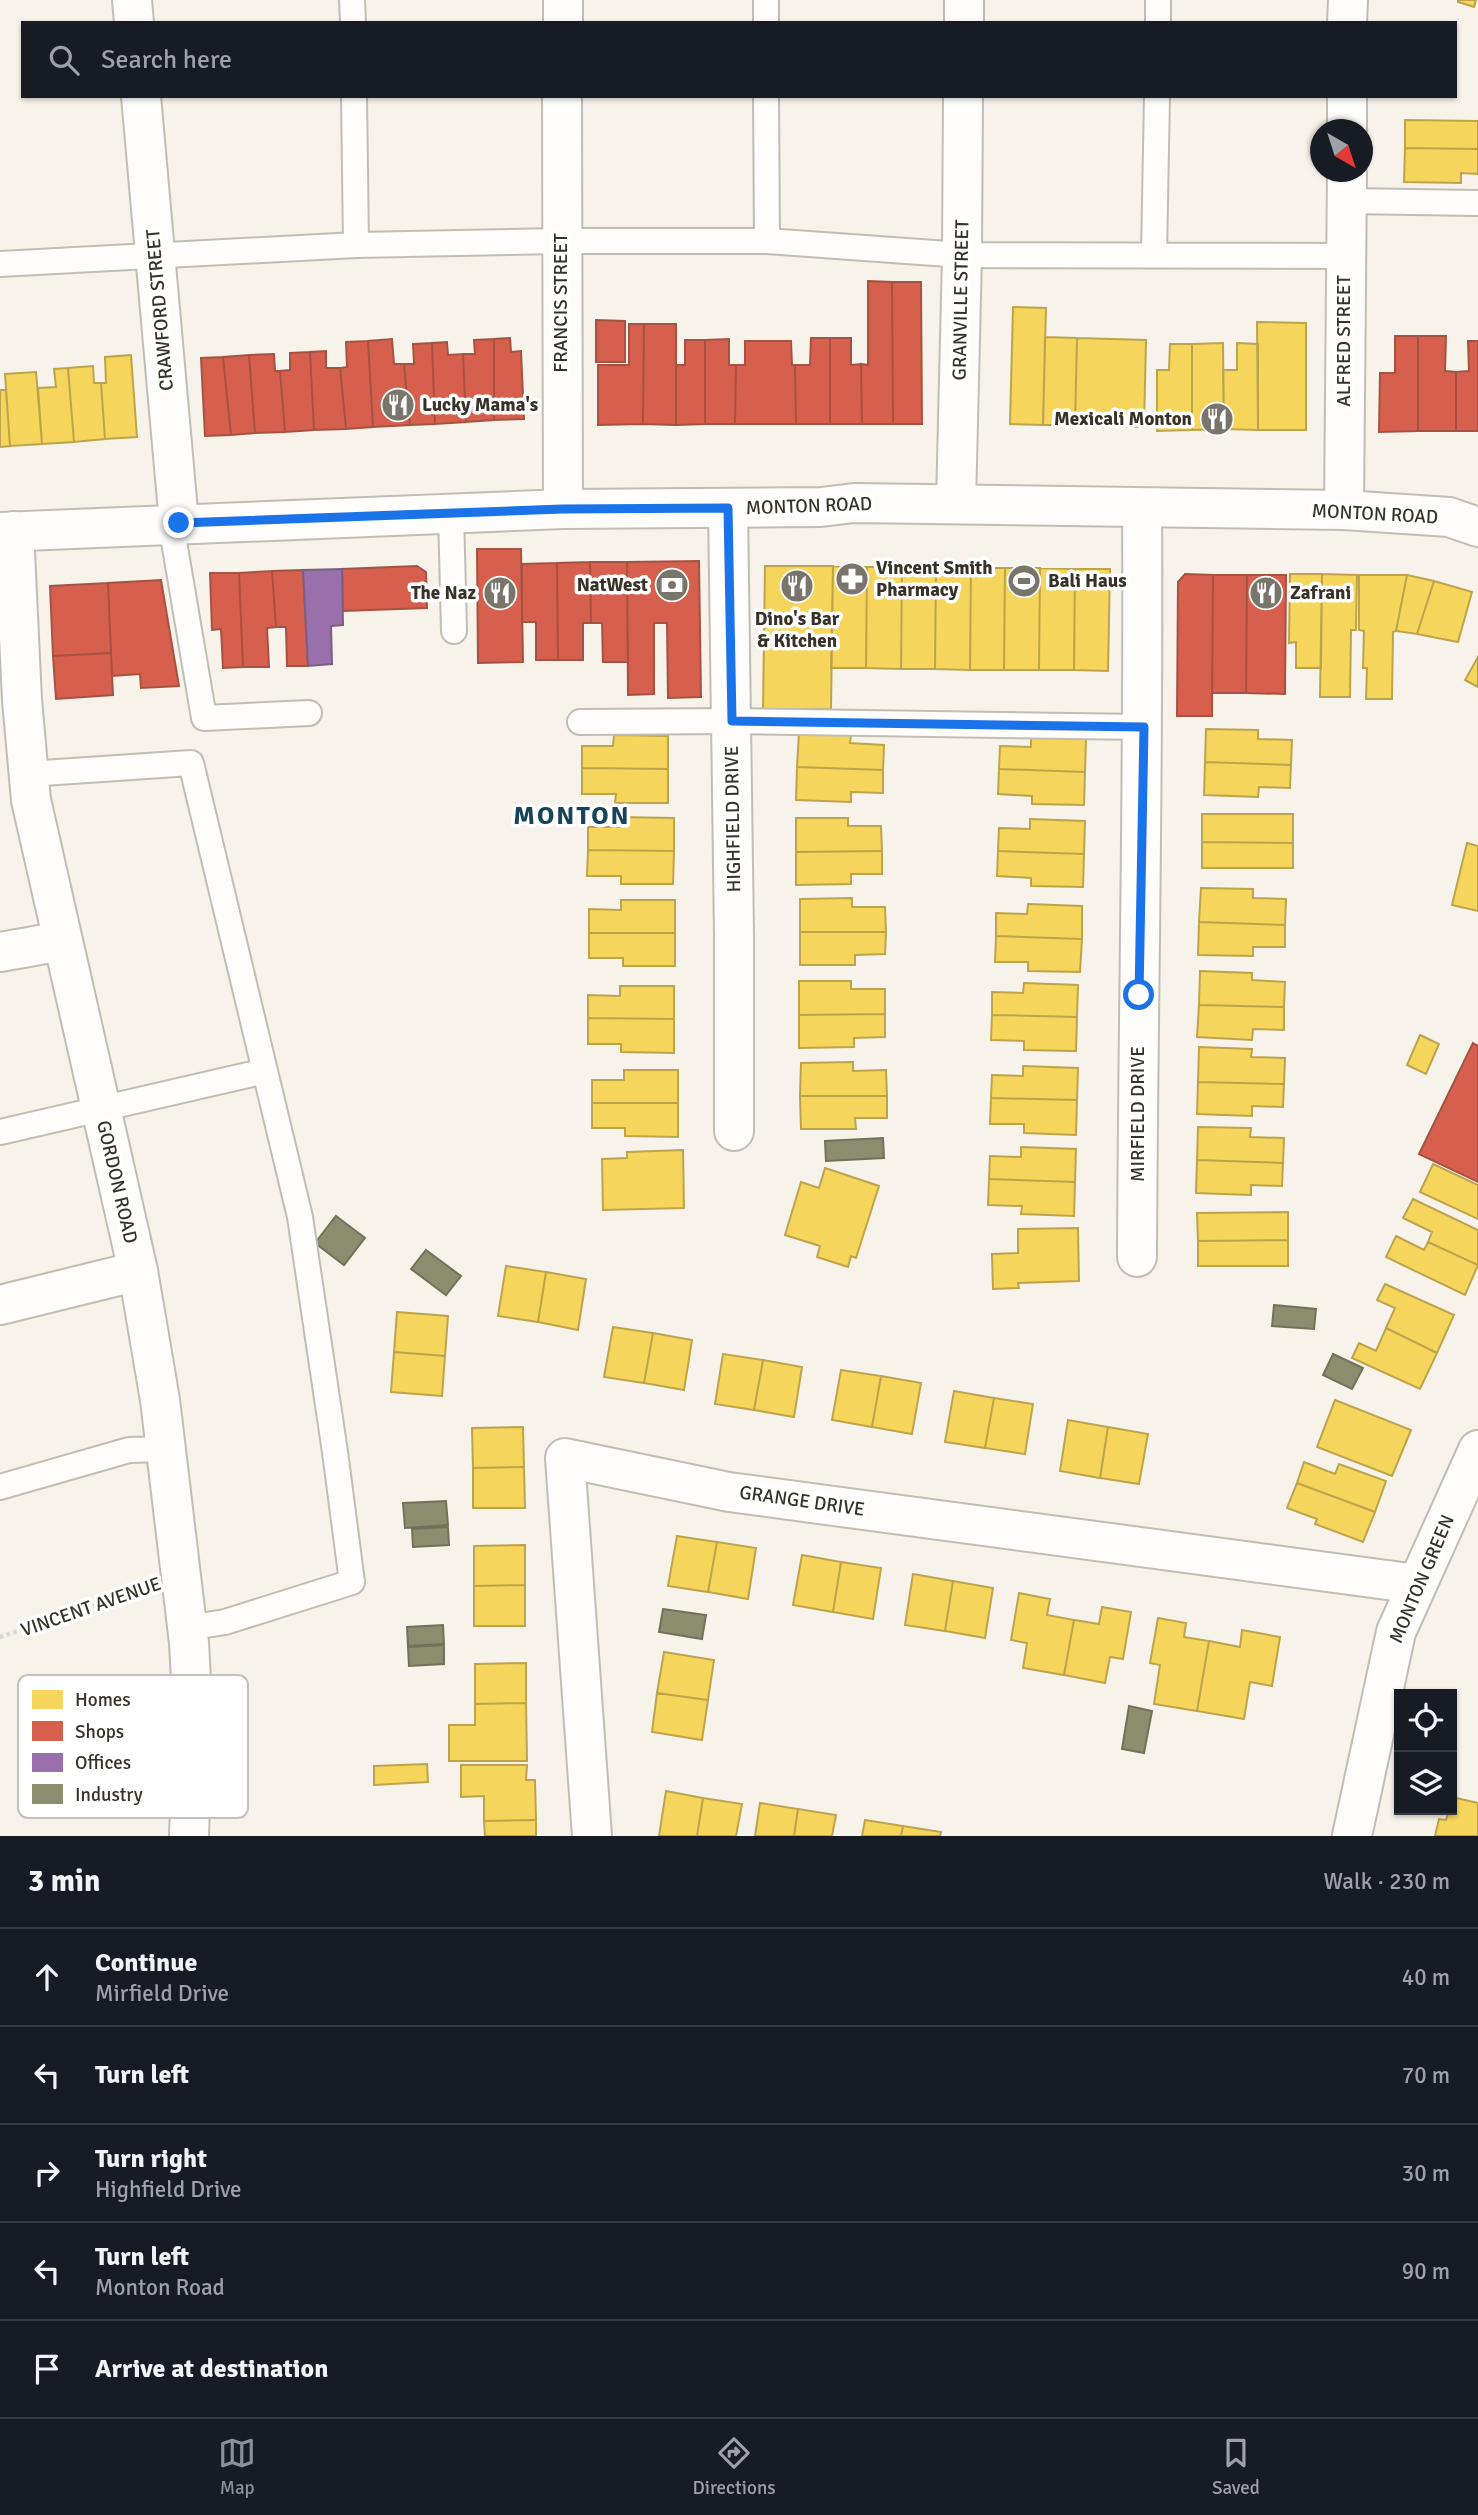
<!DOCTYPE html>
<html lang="en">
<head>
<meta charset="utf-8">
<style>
	body { margin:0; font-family:Signika,sans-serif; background:#242831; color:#f1f3f6 }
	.controls { position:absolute; right:21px; bottom:21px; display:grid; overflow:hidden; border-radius:0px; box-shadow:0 2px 5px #0004 }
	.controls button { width:63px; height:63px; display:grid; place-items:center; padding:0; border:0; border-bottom:2px solid #363941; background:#171b24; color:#f1f3f6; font:35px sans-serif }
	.compass { position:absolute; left:1310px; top:119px; width:63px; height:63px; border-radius:50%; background:#171b24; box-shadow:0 2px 5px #0004; rotate:141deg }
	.stop { position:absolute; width:21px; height:21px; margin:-16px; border:5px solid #1a73e8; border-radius:50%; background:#fff }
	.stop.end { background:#1a73e8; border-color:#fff; box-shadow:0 2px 7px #0008 }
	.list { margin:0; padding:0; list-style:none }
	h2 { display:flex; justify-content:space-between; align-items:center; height:91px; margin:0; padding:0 28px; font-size:30px }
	h2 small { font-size:23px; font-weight:400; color:#9ea1a6 }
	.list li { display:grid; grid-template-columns:46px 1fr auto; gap:21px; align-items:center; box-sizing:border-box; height:98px; padding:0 28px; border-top:2px solid #363941 }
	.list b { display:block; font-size:26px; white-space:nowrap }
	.list p { margin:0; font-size:23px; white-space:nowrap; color:#9ea1a6 }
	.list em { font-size:23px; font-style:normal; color:#9ea1a6 }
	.icon { flex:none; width:38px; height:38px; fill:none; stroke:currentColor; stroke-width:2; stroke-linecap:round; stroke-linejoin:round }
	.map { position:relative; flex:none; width:1478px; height:1836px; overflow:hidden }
	.search { position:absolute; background:#171b24; box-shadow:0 2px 5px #0004; left:21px; right:21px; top:21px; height:77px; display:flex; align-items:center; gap:18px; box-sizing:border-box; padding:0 24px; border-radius:0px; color:#9ea1a6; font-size:26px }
	.sheet { height:581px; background:#171b24 }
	nav { display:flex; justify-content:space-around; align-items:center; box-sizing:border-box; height:98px; border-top:2px solid #363941; background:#171b24; font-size:19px; color:#9ea1a6 }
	nav a { display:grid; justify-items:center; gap:4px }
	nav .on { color:#8c9099 }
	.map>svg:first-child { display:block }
	.homes { fill:#f6d55c; stroke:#bda44c; stroke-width:2 }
	.shops { fill:#d6604d; stroke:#a65242; stroke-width:2 }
	.offices { fill:#9970ab; stroke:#7c5d83; stroke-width:2 }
	.industry { fill:#8c8c6e; stroke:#727159; stroke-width:2 }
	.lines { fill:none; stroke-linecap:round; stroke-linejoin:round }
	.lane-casing { stroke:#c2bdb4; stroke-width:28 }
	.street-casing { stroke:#c2bdb4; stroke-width:42 }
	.secondary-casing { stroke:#c2bdb4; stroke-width:42 }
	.path { stroke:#d9d8d6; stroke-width:4.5; stroke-dasharray:3.5 3.5; stroke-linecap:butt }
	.lane { stroke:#fefdfc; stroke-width:24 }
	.street { stroke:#fefdfc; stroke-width:38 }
	.secondary { stroke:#fefdfc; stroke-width:38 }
	.route { stroke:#1a73e8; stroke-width:9 }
	.labels { text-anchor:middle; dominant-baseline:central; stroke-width:7; stroke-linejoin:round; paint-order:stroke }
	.street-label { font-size:19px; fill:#373127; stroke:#fff }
	.poi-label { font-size:19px; font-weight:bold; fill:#373127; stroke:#fff; text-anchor:start }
	.district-label { font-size:26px; font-weight:bold; letter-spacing:2px; fill:#164458; stroke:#fff }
	.key { fill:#fff; stroke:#c3c1be; stroke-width:2 }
	.key-label { font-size:19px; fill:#373127 }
</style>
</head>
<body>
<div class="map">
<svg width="1478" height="1836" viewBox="0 0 1478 1836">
	<rect width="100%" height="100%" fill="#f7f3ea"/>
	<path class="homes" d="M1458,0H1476L1474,7L1458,2Z
		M1405,120L1478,121V149L1405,148Z
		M1405,148L1478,149V174L1461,173V183L1404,182Z
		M1013,307L1046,308L1043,425L1010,424Z
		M1257,322L1306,323V430H1258Z
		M1045,337L1077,338L1075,425H1043Z
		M1077,338L1146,340L1144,427L1075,425Z
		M1223,343L1224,429L1192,430V344Z
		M1237,343L1258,344V430L1224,429L1223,370H1237Z
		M1170,344H1192V430L1157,431V370H1169Z
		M131,355L137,437L105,439L101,383H106L105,357Z
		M93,366L94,383H101L105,439L74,442L68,368Z
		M68,368L74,442L42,444L38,388L56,387L54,369Z
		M36,372L42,444L10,446L5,374Z
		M0,390H6L10,446L0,447Z
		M765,566H833L831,709H763Z
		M833,566L867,567L866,668H831Z
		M867,567H902L901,669L866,668Z
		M902,567H936L935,669H901Z
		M936,567L971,568L970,670L935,669Z
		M971,568H1005L1004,670H970Z
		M1005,568H1040L1039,670H1004Z
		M1040,568L1075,569L1074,670H1039Z
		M1075,569H1110L1108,671L1074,670Z
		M1290,574H1322L1321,668H1296V642L1289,643Z
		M1322,574L1357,575L1356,630H1351L1350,697H1320Z
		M1359,575H1407L1396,631L1393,632L1392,699H1366L1367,668H1363L1364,631L1359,630Z
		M1407,575L1434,581L1417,634L1396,631Z
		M1434,581L1472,592L1458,642L1417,634Z
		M1478,657V687L1465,680Z
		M1206,729L1258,730V739L1292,740L1291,765L1205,762Z
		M799,733L851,735L850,743L884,745L883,770L797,767Z
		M614,735L668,736V769L582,768V746H613Z
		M1031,737L1086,739L1085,772L999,769L1000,746L1031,747Z
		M1205,762L1291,765L1290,788L1259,787L1258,797L1204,795Z
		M797,767L883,770V793L851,792V802L796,800Z
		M582,768L668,769V803H615L616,794H582Z
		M999,769L1085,772L1084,805L1032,804V796L998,794Z
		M1202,814H1293V843L1202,842Z
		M619,817L674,818V851L588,850V827H619Z
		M796,818H848V826H881L882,851L796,852Z
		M1030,819L1085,821L1084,854L998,851L999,828L1030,829Z
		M1202,842L1293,843V868H1202Z
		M1467,843L1478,846V911L1452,905Z
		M588,850L674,851L673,884H621V876H587Z
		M882,851V874H851V884L796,885V852Z
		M998,851L1084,854L1083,887L1031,886V878L997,876Z
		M1201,888L1253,889V898L1286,899L1285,925L1199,922Z
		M852,898V907H885L886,932H800V899Z
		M621,900H675V933H589V909L621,910Z
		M1028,904L1082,906V939L996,936V913L1027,914Z
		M1199,922L1285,925V947H1253V956L1198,955Z
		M800,932H886L885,954L855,955V965H800Z
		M589,933H675V966H623V958H589Z
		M996,936L1082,939L1080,972L1028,971V962H995Z
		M1200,971L1252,973V980L1285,982L1284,1007L1199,1005Z
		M799,981H851V989H885V1014L799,1015Z
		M1024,983L1078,985L1077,1017L992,1015V992L1023,993Z
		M620,986H674V1019L588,1018V995L620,996Z
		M1199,1005L1284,1007V1030L1253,1029L1252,1040L1197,1037Z
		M885,1014V1037L854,1038V1047L799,1048V1015Z
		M992,1015L1077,1017L1076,1051L1024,1050V1041L991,1040Z
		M588,1018L674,1019V1053L621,1052V1044H588Z
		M1420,1035L1439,1044L1426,1074L1407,1065Z
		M1199,1047L1252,1049L1251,1057L1285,1058L1284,1084L1198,1082Z
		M853,1062V1071L886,1070L887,1096H800L801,1063Z
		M1023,1066L1078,1068L1077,1100L991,1098L992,1075L1023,1076Z
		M624,1070H678V1103H592V1080H624Z
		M1198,1082L1284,1084L1283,1107L1252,1106V1116L1197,1114Z
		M800,1096H887V1118H855L856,1129H801Z
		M991,1098L1077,1100L1076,1135L1024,1133V1124H990Z
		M592,1103H678V1137L625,1136V1128H592Z
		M1198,1127L1251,1128L1250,1137L1284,1138L1283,1163L1197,1160Z
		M1021,1147L1076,1149L1075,1182L989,1179L990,1156L1021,1157Z
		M683,1150L684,1208L603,1210L602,1159L627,1158V1152Z
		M1197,1160L1283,1163L1282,1186L1251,1185V1195L1196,1193Z
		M1433,1164L1478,1185V1219L1420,1192Z
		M825,1168L879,1186L856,1258L851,1256L848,1267L817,1257L820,1246L785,1235L801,1182L819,1188Z
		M989,1179L1075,1182L1074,1216L1021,1214L1022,1206L988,1205Z
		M1413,1199L1478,1230V1265L1428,1242L1432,1232L1403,1218Z
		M1288,1212V1240L1198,1241L1197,1213Z
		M1078,1228L1079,1281L1018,1283L1019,1288L993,1289L992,1254L1018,1253V1229Z
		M1396,1236L1424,1250L1428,1242L1478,1265L1465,1295L1386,1257Z
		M1288,1240V1266H1198V1241Z
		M506,1266L546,1272L538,1322L498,1316Z
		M546,1272L586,1279L578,1330L538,1322Z
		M1385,1284L1454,1315L1437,1353L1386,1328L1395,1308L1377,1300Z
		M397,1312L448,1316L445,1356L394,1352Z
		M613,1327L653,1333L644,1383L604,1377Z
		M1386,1328L1437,1353L1420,1389L1352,1358L1359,1343L1376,1351Z
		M653,1333L692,1340L684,1390L644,1383Z
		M394,1352L445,1356L442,1396L391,1392Z
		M723,1354L763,1360L754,1410L715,1404Z
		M763,1360L802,1367L794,1417L754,1410Z
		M841,1370L881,1376L872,1427L832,1420Z
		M881,1376L921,1383L912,1434L872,1427Z
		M954,1391L994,1398L985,1448L945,1442Z
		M994,1398L1033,1404L1025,1454L985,1448Z
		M1335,1400L1411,1430L1392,1476L1317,1447Z
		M1068,1420L1108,1427L1100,1478L1060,1471Z
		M523,1427L524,1467L473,1468L472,1428Z
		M1108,1427L1148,1434L1139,1484L1100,1478Z
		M1304,1462L1335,1474L1339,1464L1386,1481L1375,1512L1297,1483Z
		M524,1467L525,1508H473V1468Z
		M1297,1483L1375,1512L1363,1542L1315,1524L1317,1519L1287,1508Z
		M677,1536L717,1542L708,1592L668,1586Z
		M717,1542L756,1548L748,1599L708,1592Z
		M525,1545V1585L474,1586V1546Z
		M802,1555L841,1562L833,1612L793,1605Z
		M841,1562L881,1568L873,1619L833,1612Z
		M913,1574L953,1581L945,1631L905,1625Z
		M953,1581L993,1588L985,1638L945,1631Z
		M525,1585V1626H474V1586Z
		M1019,1593L1050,1599L1047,1615L1074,1620L1064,1675L1023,1668L1027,1643L1011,1640Z
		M1102,1607L1131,1612L1123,1659L1110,1657L1105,1683L1064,1675L1074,1620L1099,1624Z
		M1158,1618L1186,1623L1184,1637L1209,1641L1197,1711L1154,1704L1160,1665L1150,1663Z
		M1242,1630L1280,1637L1272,1686L1250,1682L1244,1719L1197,1711L1209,1641L1240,1647Z
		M664,1652L714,1660L708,1700L657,1693Z
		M526,1663V1703L475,1704V1664Z
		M657,1693L708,1700L702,1740L652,1732Z
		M526,1703L527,1761H449V1725H475V1704Z
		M427,1764L428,1782L374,1785V1766Z
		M461,1765H527L526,1780H535L536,1820L484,1821V1796L461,1797Z
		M666,1791L703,1798L697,1836H659Z
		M1452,1797L1478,1803V1836H1435L1439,1819L1446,1820L1449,1810H1452Z
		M703,1798L742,1804L736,1836H697Z
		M760,1803L798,1809L794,1836H755Z
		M798,1809L836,1815L832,1836H794Z
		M536,1820V1836H485L484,1821Z
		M865,1820L903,1826L901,1836H862Z
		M903,1826L941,1832L940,1836H901Z"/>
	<path class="shops" d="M868,281L892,282L893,424H862L861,364L868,365Z
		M892,282H921L922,424H893Z
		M596,320L625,321V362H596Z
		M629,324H644L643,424L598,425V365H629Z
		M644,324H676V425L643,424Z
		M1395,336H1418V431L1379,432L1380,373H1395Z
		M1418,336H1446L1445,371L1456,372V431H1418Z
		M510,338L511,352L521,351L524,419L494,420V339Z
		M811,338H830V424H796L795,365H810Z
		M830,338H851V365L861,364L862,424H830Z
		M392,339L394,364H404L410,425L373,427L368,341Z
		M494,339V420L466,422L463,354H475L474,340Z
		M729,339V365H736L735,424H705V340Z
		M685,340H705V424L676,425V365H685Z
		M368,341L373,427L346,429L340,368L347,367L346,342Z
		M745,341H791L792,365H795L796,424H735L736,365H745Z
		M1468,341H1478V431H1456V372L1469,371Z
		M447,342L448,355L463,354L466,422L435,424L432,343Z
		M432,343L435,424L410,425L404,364H414L413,344Z
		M326,351V368H340L346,429L314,430L310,352Z
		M310,352L314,430L285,432L280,371L290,370V353Z
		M274,354L275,371H280L285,432L255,433L249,355Z
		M249,355L255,433L231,435L223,357Z
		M223,357L231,435L205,436L201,358Z
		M477,549H521L523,662L478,663Z
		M699,561L701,697L668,698L667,623H654V694L628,695L627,562Z
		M590,562H627L628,662H603L602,623H591Z
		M590,562L591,623H583V660H558L557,563Z
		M557,563L558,660H536V622H522V564Z
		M417,566L426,572L427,608L343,611L342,569Z
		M303,570L308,666H287L286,627H276L272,571Z
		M272,571L276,627L267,628L269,667H243L239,573Z
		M210,573H239L243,667L223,668L221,629L212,630Z
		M1185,574L1213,575L1212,716H1177L1178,582Z
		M1213,575H1247L1246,693H1212Z
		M1247,575H1286L1285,694L1246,693Z
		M161,580L179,686L141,688L140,674L112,676L108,583Z
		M108,583L111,653L53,656L50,586Z
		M111,653L113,695L56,699L53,656Z
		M1473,1043L1478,1046V1182L1419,1154Z"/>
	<path class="offices" d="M342,569L343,625L331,626L332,664L308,666L303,570Z"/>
	<path class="industry" d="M883,1138L884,1158L826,1161L825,1141Z
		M336,1216L365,1238L344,1265L315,1243Z
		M426,1250L461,1276L446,1295L411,1269Z
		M1274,1305L1316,1309L1314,1329L1272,1326Z
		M1333,1354L1363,1368L1352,1389L1323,1375Z
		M446,1501L448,1525L405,1528L403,1503Z
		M448,1527L449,1545L413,1547L412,1529Z
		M663,1609L706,1615L702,1639L659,1632Z
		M443,1625L444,1644L408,1646L407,1627Z
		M444,1645V1664L409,1666L408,1647Z
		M1129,1706L1152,1711L1144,1753L1122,1749Z"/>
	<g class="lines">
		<defs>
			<path id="lane" d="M352,0L353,23
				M766,0V23
				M1158,23V0
				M354,96L356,245
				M766,96L767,241
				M1347,201L1478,203
				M1154,254L1157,96
				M0,264L356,245L561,241H767L962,255L1344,256
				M451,513L454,631
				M171,524L204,718L309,713
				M580,722L732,721L1144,727
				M28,774L191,763L300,1217L335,1452L352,1582L225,1622L187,1628
				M0,1132L265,1071
				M0,1487L129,1450L166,1449"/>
			<path id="street" d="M132,0L134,23
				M563,23V0
				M964,23V0
				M1347,23L1348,0
				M141,96L179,523
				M562,96L563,509
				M1347,130V96
				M956,504L962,255L963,96
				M728,508L734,935V1131
				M1344,510L1347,172
				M14,531L22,700L31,800L138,1271L160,1400L189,1643L193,1716L189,1836
				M0,952L62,941
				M1137,1257C1138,1007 1144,758 1142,508
				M0,1305L138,1271
				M592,1836L565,1458L729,1492L1417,1584"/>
			<path id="secondary" d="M0,532L563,509L821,507L854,503L1344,510L1449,517L1478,527
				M1352,1836L1396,1632L1478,1450"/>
		</defs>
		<use href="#lane" class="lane-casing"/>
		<use href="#street" class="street-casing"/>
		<use href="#secondary" class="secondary-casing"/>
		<path class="path" d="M0,1637L141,1590"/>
		<use href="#lane" class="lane"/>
		<use href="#street" class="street"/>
		<use href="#secondary" class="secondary"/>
	</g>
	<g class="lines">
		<path class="route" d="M179,523L562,509L728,508L732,721L1144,727L1139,995"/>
	</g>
	<defs>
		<symbol id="restaurant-disc" viewBox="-11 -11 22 22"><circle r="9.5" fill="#7a756b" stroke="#fff"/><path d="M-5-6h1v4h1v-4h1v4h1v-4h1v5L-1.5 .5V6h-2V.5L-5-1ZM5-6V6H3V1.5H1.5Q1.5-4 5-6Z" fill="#fff"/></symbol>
		<symbol id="pharmacy-disc" viewBox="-11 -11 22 22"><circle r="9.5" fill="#7a756b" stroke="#fff"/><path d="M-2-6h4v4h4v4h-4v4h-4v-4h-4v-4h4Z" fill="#fff"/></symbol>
		<symbol id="stadium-disc" viewBox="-11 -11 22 22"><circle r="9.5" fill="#7a756b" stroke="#fff"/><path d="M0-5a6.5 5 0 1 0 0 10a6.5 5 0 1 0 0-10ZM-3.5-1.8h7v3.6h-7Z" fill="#fff"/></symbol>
		<symbol id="bank-disc" viewBox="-11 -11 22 22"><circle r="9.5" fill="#7a756b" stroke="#fff"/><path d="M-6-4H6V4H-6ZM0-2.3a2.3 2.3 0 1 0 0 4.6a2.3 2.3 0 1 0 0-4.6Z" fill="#fff"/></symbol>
	</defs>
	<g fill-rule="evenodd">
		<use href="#restaurant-disc" x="379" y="386" width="38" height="38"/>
		<use href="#restaurant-disc" x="1198" y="400" width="38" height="38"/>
		<use href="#pharmacy-disc" x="833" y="560" width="38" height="38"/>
		<use href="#stadium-disc" x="1005" y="562" width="38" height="38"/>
		<use href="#bank-disc" x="653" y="566" width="38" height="38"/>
		<use href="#restaurant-disc" x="778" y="567" width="38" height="38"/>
		<use href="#restaurant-disc" x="481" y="574" width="38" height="38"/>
		<use href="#restaurant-disc" x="1247" y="574" width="38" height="38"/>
	</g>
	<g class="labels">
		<g class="street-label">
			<text transform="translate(961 300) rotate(-89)">GRANVILLE STREET</text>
			<text transform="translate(561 303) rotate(-90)">FRANCIS STREET</text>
			<text transform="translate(160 310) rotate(-95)">CRAWFORD STREET</text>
			<text transform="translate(1344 341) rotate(-90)">ALFRED STREET</text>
			<text transform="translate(809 506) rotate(-2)">MONTON ROAD</text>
			<text transform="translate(1375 514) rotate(3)">MONTON ROAD</text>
			<text transform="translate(733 819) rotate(-91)">HIGHFIELD DRIVE</text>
			<text transform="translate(1138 1114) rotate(-90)">MIRFIELD DRIVE</text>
			<text transform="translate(117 1182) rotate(77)">GORDON ROAD</text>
			<text transform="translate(802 1501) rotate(8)">GRANGE DRIVE</text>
			<text transform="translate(1422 1579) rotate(-67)">MONTON GREEN</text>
			<text transform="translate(91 1607) rotate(-19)">VINCENT AVENUE</text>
		</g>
		<g class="poi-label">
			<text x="422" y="405">Lucky Mama's</text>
			<text x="1192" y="419" text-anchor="end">Mexicali Monton</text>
			<text x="876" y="568">Vincent Smith<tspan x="876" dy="22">Pharmacy</tspan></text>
			<text x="1048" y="581">Bali Haus</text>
			<text x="648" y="585" text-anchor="end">NatWest</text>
			<text x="476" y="593" text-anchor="end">The Naz</text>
			<text x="1290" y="593">Zafrani</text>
			<text x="797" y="619" text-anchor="middle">Dino's Bar<tspan x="797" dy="22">&amp; Kitchen</tspan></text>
		</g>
		<g class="district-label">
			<text x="572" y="816">MONTON</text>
		</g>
	</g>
	<rect x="18" y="1675" width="230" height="143" rx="10" class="key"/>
	<rect x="32" y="1690" width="31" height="19" fill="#f6d55c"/>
	<rect x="32" y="1721" width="31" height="20" fill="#d6604d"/>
	<rect x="32" y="1753" width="31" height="19" fill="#9970ab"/>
	<rect x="32" y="1784" width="31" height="20" fill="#8c8c6e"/>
	<g class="key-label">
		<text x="75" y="1706">Homes</text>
		<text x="75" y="1738">Shops</text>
		<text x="75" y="1769">Offices</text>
		<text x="75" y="1801">Industry</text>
	</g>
</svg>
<div class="controls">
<button><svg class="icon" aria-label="locate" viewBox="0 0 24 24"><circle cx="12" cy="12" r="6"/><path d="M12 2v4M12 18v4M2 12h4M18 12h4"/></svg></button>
<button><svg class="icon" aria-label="layers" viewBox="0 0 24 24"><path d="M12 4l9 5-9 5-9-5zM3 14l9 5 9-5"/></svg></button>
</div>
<svg class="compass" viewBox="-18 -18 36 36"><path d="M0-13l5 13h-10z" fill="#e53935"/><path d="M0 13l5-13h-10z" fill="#9ea1a6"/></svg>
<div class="stop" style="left:1139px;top:995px"></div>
<div class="stop end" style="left:179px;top:523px"></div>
<div class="search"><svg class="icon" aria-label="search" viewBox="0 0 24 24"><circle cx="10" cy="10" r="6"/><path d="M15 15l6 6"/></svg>Search here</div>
</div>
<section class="sheet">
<h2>3 min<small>Walk · 230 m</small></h2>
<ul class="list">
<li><svg class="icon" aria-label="ahead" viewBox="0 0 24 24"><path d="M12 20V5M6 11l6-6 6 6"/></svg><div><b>Continue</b><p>Mirfield Drive</p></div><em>40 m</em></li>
<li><svg class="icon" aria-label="left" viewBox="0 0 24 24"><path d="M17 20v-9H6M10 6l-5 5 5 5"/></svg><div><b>Turn left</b></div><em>70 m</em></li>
<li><svg class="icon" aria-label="right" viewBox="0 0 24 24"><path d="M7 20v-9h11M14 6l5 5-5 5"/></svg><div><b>Turn right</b><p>Highfield Drive</p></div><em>30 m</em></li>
<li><svg class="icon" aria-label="left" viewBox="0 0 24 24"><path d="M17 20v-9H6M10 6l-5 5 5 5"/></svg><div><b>Turn left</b><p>Monton Road</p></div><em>90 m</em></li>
<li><svg class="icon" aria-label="arrive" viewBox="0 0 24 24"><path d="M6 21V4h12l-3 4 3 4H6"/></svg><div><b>Arrive at destination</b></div></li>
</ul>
</section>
<nav>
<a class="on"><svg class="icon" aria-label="map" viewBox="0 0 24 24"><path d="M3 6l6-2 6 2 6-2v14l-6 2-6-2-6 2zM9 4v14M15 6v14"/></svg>Map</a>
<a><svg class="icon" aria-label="directions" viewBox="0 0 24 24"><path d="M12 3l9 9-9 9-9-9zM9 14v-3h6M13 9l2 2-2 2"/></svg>Directions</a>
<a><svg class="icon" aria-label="saved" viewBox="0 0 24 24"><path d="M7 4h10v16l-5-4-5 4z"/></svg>Saved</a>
</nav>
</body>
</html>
